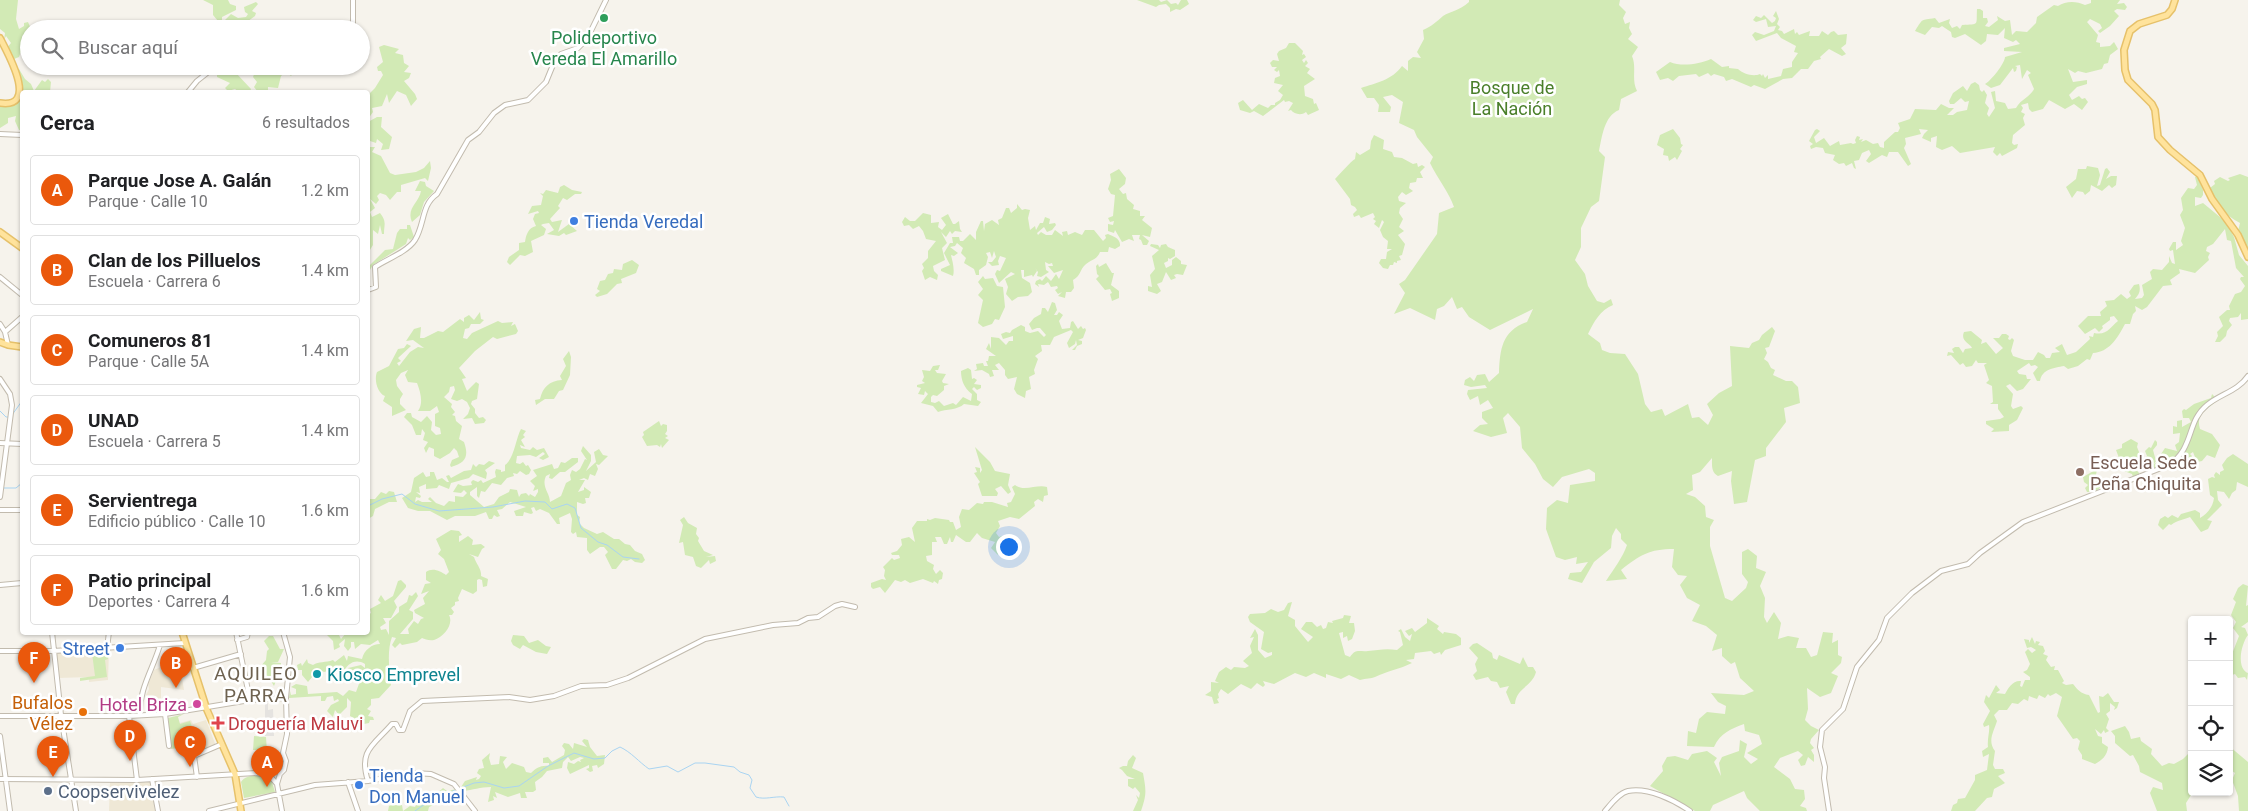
<!DOCTYPE html>
<html lang="es">
<head>
<meta charset="utf-8">
<style>
	body { margin:0; font-family:Roboto,sans-serif; background:#f2f2f2; color:#202124 }
	.controls { position:absolute; right:15px; bottom:15px; display:grid; overflow:hidden; border-radius:5px; box-shadow:0 1px 4px #0004 }
	.controls button { width:45px; height:45px; display:grid; place-items:center; padding:0; border:0; border-bottom:1px solid #e0e0e0; background:#fff; color:#202124; font:25px sans-serif }
	.you { position:absolute; left:1008px; top:546px; width:18px; height:18px; margin:-12px; border:4px solid #fff; border-radius:50%; background:#1a73e8; box-shadow:0 0 0 8px #1a73e833 }
	.badge { display:grid; place-items:center; width:32px; height:32px; border-radius:50%; background:#ea580c; color:#fff; font-size:16px; font-weight:700 }
	.pin { position:absolute; translate:-50% -41px; filter:drop-shadow(0 1px 2px #0008) }
	.pin::after { content:''; position:absolute; top:26px; width:18px; height:15px; background:inherit; clip-path:polygon(0 0,100% 0,50% 100%) }
	.list { margin:0; padding:0; list-style:none }
	h2 { display:flex; justify-content:space-between; align-items:center; height:65px; margin:0; padding:0 20px; font-size:21px }
	h2 small { font-size:16px; font-weight:400; color:#757577 }
	.list li { display:grid; grid-template-columns:32px 1fr auto; gap:15px; align-items:center; box-sizing:border-box; height:70px; margin:0 10px 10px; padding:0 10px; border:1px solid #e0e0e0; border-radius:5px }
	.list b { display:block; font-size:19px; white-space:nowrap }
	.list p { margin:0; font-size:16px; white-space:nowrap; color:#757577 }
	.list em { font-size:16px; font-style:normal; color:#757577 }
	.icon { flex:none; width:28px; height:28px; fill:none; stroke:currentColor; stroke-width:2; stroke-linecap:round; stroke-linejoin:round }
	.map { position:relative; flex:none; width:2248px; height:811px; overflow:hidden }
	.search { position:absolute; background:#fff; box-shadow:0 1px 4px #0004; left:20px; top:20px; width:350px; height:55px; display:flex; align-items:center; gap:12px; box-sizing:border-box; padding:0 18px; border-radius:28px; color:#757577; font-size:19px }
	.panel { position:absolute; background:#fff; box-shadow:0 1px 4px #0004; left:20px; top:90px; width:350px; height:545px; border-radius:5px }
	.map>svg:first-child { display:block }
	.education { fill:#efe8d6 }
	.green { fill:#d2eab5 }
	.parking { fill:#e5e3e0 }
	.lines { fill:none; stroke-linecap:round; stroke-linejoin:round }
	.stream { stroke:#a9d4f2; stroke-width:1 }
	.minor-casing { stroke:#c2bbae; stroke-width:6 }
	.major-casing { stroke:#e6c16a; stroke-width:8 }
	.minor { stroke:#fff; stroke-width:4 }
	.major { stroke:#ffe39c; stroke-width:5 }
	.leisure-dot { fill:#2e9e5b; stroke:#fff; stroke-width:2 }
	.shop-dot { fill:#3f7fe0; stroke:#fff; stroke-width:2 }
	.education-dot { fill:#8d6e63; stroke:#fff; stroke-width:2 }
	.culture-dot { fill:#0f9aa8; stroke:#fff; stroke-width:2 }
	.hotel-dot { fill:#d1479c; stroke:#fff; stroke-width:2 }
	.food-dot { fill:#e8710a; stroke:#fff; stroke-width:2 }
	.health-dot { fill:#e0444e; stroke:#fff; stroke-width:2 }
	.service-dot { fill:#5c6f8a; stroke:#fff; stroke-width:2 }
	.labels { text-anchor:middle; dominant-baseline:central; stroke-width:5; stroke-linejoin:round; paint-order:stroke }
	.leisure-label { font-size:18px; fill:#27864d; stroke:#fff }
	.park-label { font-size:18px; fill:#4a7f2a; stroke:#fff }
	.shop-label { font-size:18px; fill:#366cbe; stroke:#fff; text-anchor:start }
	.education-label { font-size:18px; fill:#785e54; stroke:#fff; text-anchor:start }
	.culture-label { font-size:18px; fill:#0d838f; stroke:#fff; text-anchor:start }
	.food-label { font-size:18px; fill:#c56008; stroke:#fff; text-anchor:end }
	.hotel-label { font-size:18px; fill:#b23c85; stroke:#fff; text-anchor:end }
	.health-label { font-size:18px; fill:#be3a42; stroke:#fff; text-anchor:start }
	.service-label { font-size:18px; fill:#4e5e75; stroke:#fff; text-anchor:start }
	.neighbourhood-label { font-size:19px; letter-spacing:1px; fill:#6e6250; stroke:#fff }
</style>
</head>
<body>
<div class="map">
<svg width="2248" height="811" viewBox="0 0 2248 811">
	<rect width="100%" height="100%" fill="#f6f3ec"/>
	<path class="education" d="M56,651H109L108,680L89,682V677L59,678Z
		M180,666L184,690L161,687V711L151,712L149,696L146,695L149,689L148,684L154,670L161,667Z
		M191,720L193,724L206,720L216,746L183,757L181,748L171,749L168,726Z
		M110,782H150L155,811H109Z"/>
	<path class="green" d="M0,0H18L16,19L19,29L24,26V23L28,22L31,29L22,36L24,43L19,57L14,59L9,54L7,48L11,43L6,36L4,40L5,33L0,29Z
		M203,0H228L230,4L236,6V10L222,17V23L231,14L238,18L246,17L248,14L245,12L244,7L256,2L258,4L252,11L256,13L255,16L244,24L247,29L223,28L217,25L218,21L213,15V5Z
		M1137,0H1159L1161,2L1167,0L1171,4L1176,3L1178,5L1181,0H1187L1189,4L1180,10L1176,9L1170,12V8L1166,4L1159,5L1156,7Z
		M1469,0H1620L1619,5L1626,12L1623,18L1625,24L1630,22L1629,28L1632,34L1628,39L1638,47L1632,56C1637,68 1631,79 1637,91L1621,99L1619,110C1604,116 1602,137 1599,151L1605,157L1599,201L1591,207L1581,228V247L1575,260L1585,274L1588,286L1597,301L1604,303L1611,299L1613,305C1600,310 1594,322 1588,334L1600,343L1602,350L1610,353L1625,354L1638,374L1645,404L1651,412L1662,409L1665,416L1688,404L1692,418L1699,417L1708,425L1713,415L1707,404L1719,393L1732,386L1730,346L1749,348L1752,343L1759,340L1762,335L1772,327L1775,331L1769,347L1765,348L1767,353L1764,359L1768,362L1771,368L1775,370L1773,375L1786,381H1792L1798,387L1800,403L1784,408L1786,422L1766,448V456L1755,460L1747,502L1734,504L1731,481L1732,471L1718,476C1711,472 1712,465 1712,458L1700,472L1692,475L1693,490L1686,494L1695,497L1705,506L1706,517L1714,520L1710,527V546L1725,598L1732,601L1746,588L1748,582L1742,574V552L1748,549L1757,556L1756,568L1766,572L1760,586L1765,598L1764,617L1767,623L1774,612L1781,623L1778,639L1788,636L1799,638L1796,648H1806L1811,657L1817,655L1823,632L1833,633L1832,643L1838,640V655L1842,657L1841,663L1831,673L1838,676L1831,693L1820,697L1807,688L1808,709L1805,720L1811,726L1819,730L1811,739L1810,743L1814,748L1811,750L1814,755V762L1808,757L1805,765L1801,766L1798,760L1803,755L1798,751L1780,758L1774,767L1790,779L1795,789L1804,790L1805,799L1800,806L1806,808L1807,811H1760L1747,798L1744,791L1713,805L1710,811H1695L1650,786L1663,771L1662,766L1667,757L1675,756L1688,760L1692,754L1707,751L1717,758L1714,762L1721,776L1719,763L1722,757L1739,751L1740,740L1747,744L1744,757L1751,764L1758,759L1747,753L1762,744L1759,735L1745,731L1744,724C1731,729 1720,733 1714,747L1687,746L1688,731L1696,733L1699,719L1707,712L1725,714L1726,706L1718,702L1711,693L1744,695L1754,691L1740,678L1735,662L1731,664L1722,656V648L1712,651L1717,635L1706,626L1692,621L1700,605L1687,598L1680,585L1687,576L1678,575L1672,567L1674,549C1649,549 1640,555 1621,570L1627,579L1606,581C1613,570 1623,557 1627,545L1621,539V534L1616,528L1612,536L1611,548L1594,562L1582,583L1568,579L1570,573L1581,572L1588,562L1576,564L1577,557L1565,560L1556,557L1546,529L1547,508L1557,500L1568,503L1570,485L1595,481V473L1589,469L1562,477L1553,487L1543,479L1535,464L1522,448L1520,427L1508,413L1503,418L1507,433L1491,437L1473,431L1480,425L1488,424L1482,418V412L1493,408L1488,400L1480,405L1478,396L1470,400L1467,394L1468,390L1487,388L1485,385L1471,387L1464,385L1465,380L1470,377L1474,381L1477,375L1485,374L1489,382L1499,373C1500,349 1502,331 1527,322L1533,309L1490,330L1469,317L1462,307L1457,309L1452,297L1444,306L1437,309L1435,320L1410,308L1394,314L1405,293L1399,284L1405,280L1437,234L1439,213L1454,207C1449,192 1437,178 1430,163L1433,157L1417,137L1414,130L1399,123L1403,102L1392,95L1383,97L1391,107L1390,112H1378L1379,105L1374,98H1367L1361,88C1376,83 1392,80 1402,66L1408,71V61L1413,57L1421,58L1417,52L1424,39L1423,30C1432,26 1436,22 1443,16C1451,11 1459,11 1469,2Z
		M2091,0H2120L2117,4L2124,3L2127,7L2125,10L2117,9L2114,11L2119,16L2110,26L2100,33L2098,31L2102,28L2100,24L2090,19L2087,22L2098,35L2096,42L2100,43V47L2110,46L2114,42L2118,49L2110,55L2108,63L2104,64L2102,69L2086,73L2078,71L2075,73L2068,69L2073,82L2087,80V84L2077,87L2069,95L2072,100L2079,96L2082,99L2085,98L2088,102L2082,110L2074,104L2065,109L2049,100L2043,109L2032,112L2029,109L2028,103L2021,105L2023,108L2021,112L2025,114L2023,118L2025,125L2013,135L2012,143L2014,145L2018,144L2017,148L2002,156L2000,153L1997,156L1993,152L1995,147L1960,153L1952,146L1942,150L1936,147L1937,136L1931,138V142L1922,138L1924,134L1928,130L1919,129L1921,134L1905,138L1906,144L1904,148L1911,164L1908,166L1898,152H1889L1887,157L1882,155L1869,163L1866,161L1871,154L1869,150L1862,153L1859,160L1854,161L1856,169L1854,168L1852,163L1846,166L1844,163L1839,164L1833,160L1835,155L1825,153L1823,148L1816,147L1811,149L1810,146L1813,144L1809,141L1815,130L1817,129L1820,131L1814,137L1816,143L1824,138L1830,146L1839,141L1840,145L1851,143L1853,144L1856,143L1855,140L1857,136L1860,137L1859,140L1863,139L1861,142L1866,140L1873,144L1878,143L1880,147L1884,148V142L1895,132H1898L1900,128L1898,123L1910,119L1915,109L1936,110L1941,104L1949,108H1954L1947,115H1953L1957,112L1967,110L1969,101L1965,102L1961,98L1954,104H1950L1949,101L1953,93L1963,86L1967,91L1971,84L1975,82L1979,85L1980,90L1982,92L1984,90L1987,95L1985,103L1989,108L1987,114L1989,117L1995,108L1991,92L1995,91L1996,101L2005,103L2008,109L2016,108C2021,99 2030,97 2034,89L2028,75L2031,73L2027,70L2022,79L2020,65L2015,66L2017,67L2016,71L2014,72L2013,68L2000,85L1991,88L1985,84C1991,81 2005,63 2005,57L2022,52L2004,51V48L2020,44L2016,40L2013,42L2004,38L2005,28L1998,35L1987,34L1986,41L1981,45L1965,34L1955,38L1952,37L1951,32L1942,26L1939,28L1932,27L1925,35L1915,31C1924,17 1920,21 1935,18L1939,23L1950,19L1949,23L1952,28L1957,26L1960,29L1962,25C1980,24 1976,26 1977,9H1980L1983,11V18H1987L1988,22L1985,26L1989,27L1998,20L1997,16L2005,21L2010,20L2012,35L2016,31L2027,32L2036,23L2037,17L2054,5L2058,6C2066,1 2076,1 2085,5L2091,3Z
		M1776,11L1779,19L1777,24L1780,27L1778,30L1782,31L1784,34L1794,29L1795,34L1797,32L1799,35L1810,31L1809,36H1819L1822,31L1828,35L1831,32L1834,31L1838,35L1847,34L1846,44L1841,48L1846,54L1842,56L1829,49L1820,57L1821,59L1814,61L1808,69H1801L1792,78L1783,79L1765,89L1754,85L1751,87L1732,79L1726,81L1724,77L1714,74L1711,76L1708,73L1699,77L1696,74L1679,76L1673,81L1668,78L1660,80L1656,72L1670,62C1682,67 1699,64 1711,59L1722,67L1729,66V68L1738,69C1743,74 1754,77 1760,74L1762,76L1763,74L1765,78L1768,75V79L1781,76L1783,69L1792,67V62L1798,53L1794,52L1796,46L1781,38L1777,33L1756,41L1752,35L1755,32L1764,35L1774,31L1776,26L1768,27L1766,19L1756,22L1753,20L1756,16L1761,18L1764,15L1772,23L1775,21L1776,18L1773,16Z
		M1289,43H1295L1303,51L1302,55L1304,54L1306,57L1302,60L1304,63L1306,60L1308,63L1305,66L1310,69L1307,73L1315,79L1304,86L1305,96L1313,99L1314,104L1316,103L1319,110L1308,115L1306,112C1301,116 1294,114 1291,110L1288,111L1293,103L1289,101L1285,102L1284,100L1263,116L1254,111L1250,113L1240,110L1238,103L1243,100L1252,110L1259,104L1268,108L1271,105H1275V103L1280,100L1283,95L1278,91L1283,85L1274,83L1275,78L1280,76L1279,70L1277,72L1274,70L1277,67H1272L1270,63L1273,60L1279,61L1277,54L1279,51L1286,48Z
		M384,45L399,49L395,53L403,55L404,63L409,66L404,72L411,73L409,78L404,81L415,94L417,99L411,106L406,95L397,91L389,103L387,94L382,106L372,108L373,112L368,119V95L375,88L383,75L381,71H378L377,67L383,62L379,47Z
		M230,66H245V71L238,70L236,73L251,89L250,92H239L235,89L228,91L225,88L230,83L217,77V70Z
		M263,67L275,70L285,67L294,72L291,76L286,72L281,76L278,88L268,87V92H258L254,87L257,82L253,77L255,72L262,75L259,70Z
		M16,69H19L25,79L31,84L34,91L42,80L45,82L48,79L51,82L50,92L45,90L42,92H22V130H19L15,121L16,116L8,118V123L0,128V105L6,106L13,104L21,86Z
		M377,117H382L381,127L392,137L389,149L381,150L383,144L377,139L376,143L370,141L368,142V122Z
		M1673,129L1680,138L1681,144L1683,145L1680,149L1682,151L1677,160L1675,157L1669,161L1668,156L1663,155L1664,149L1657,145L1660,135Z
		M1374,135L1384,140L1383,149L1392,152L1394,157L1402,158L1413,164L1417,163L1418,167L1422,165L1425,167L1420,172L1423,178H1417L1416,182L1410,183L1409,188L1413,191L1406,195L1402,192L1398,197L1399,201L1406,203L1400,208L1399,213L1403,219L1399,227L1404,231L1398,235L1405,244L1402,255L1399,256L1401,260L1397,261V263L1394,262L1393,265H1390L1388,269L1383,268L1379,263L1381,259H1386L1387,252L1392,249H1387L1388,241L1383,237L1380,230L1384,222L1382,220L1379,228L1374,224L1376,221L1373,219L1375,217L1373,213L1361,218L1359,215L1354,217L1353,214L1357,210L1355,207L1351,205L1350,199L1335,179C1340,174 1351,161 1355,159L1356,152L1360,155L1370,149L1371,141Z
		M368,147H375L372,152L381,156L390,173L395,175L416,172L424,168L430,161L431,168L428,181L425,178L401,185V192H397L390,200L386,195L380,193L377,196L379,200L376,204L370,199L375,208L370,212L372,217L380,213C387,222 384,224 384,234H382L380,225L378,234L373,230V245L368,253Z
		M2087,166L2098,168L2100,175L2097,186L2100,185L2105,169L2107,168L2110,172L2106,179L2111,176H2117L2116,185L2112,188L2109,185L2102,191L2091,185L2090,191L2085,195L2083,192L2077,191L2072,198L2066,187L2076,179L2078,169H2086Z
		M1119,169L1126,178L1125,184L1119,189L1123,194L1126,193L1127,199L1134,205L1133,209L1140,211V216H1145L1142,220L1152,228L1150,237L1142,235L1149,241L1147,245H1143L1141,240L1139,239L1140,235H1132L1134,241L1129,239L1122,242L1115,230L1114,233L1108,231V224L1113,225L1114,221L1110,222L1108,218L1113,216L1115,195L1111,194L1108,189L1111,180L1110,174Z
		M2240,174L2248,177V257L2238,231L2240,223C2225,215 2218,206 2210,188L2215,184L2214,181L2220,177L2228,181L2230,180L2228,178Z
		M2197,176L2203,190V195L2201,198L2195,197V206L2203,203L2226,222L2234,237L2239,255L2248,266V319L2241,320V313L2238,317L2230,318L2229,321L2232,325L2227,331L2226,336L2220,342H2215L2218,336L2217,332L2223,326L2219,317L2227,310H2230L2229,306L2235,294L2241,292L2245,286L2240,279L2241,277H2244L2236,268L2231,241L2227,240L2225,229L2213,244L2207,247L2206,251L2210,253L2208,257L2209,260L2195,273L2179,269L2180,273L2170,280L2172,285L2163,286L2147,307L2142,310L2135,306L2136,311L2133,314L2130,324H2125C2117,339 2109,352 2093,353L2090,360L2087,359L2078,366L2068,369L2064,366C2054,368 2042,369 2040,381H2037L2033,373L2038,367L2035,365L2031,366L2029,363L2017,371L2019,374L2026,375L2027,379H2031L2023,389L2017,391L2010,384L2006,386L2013,394L2011,406L2013,409L2021,406L2023,408L2017,420L2009,425V431L1991,432L1994,429L1986,424V421L2000,419L2004,417L1998,409V404H1990L1993,402L1992,386L1986,383L1989,380L1984,365L1987,363H1978L1976,360L1972,366L1966,367L1963,363L1960,365L1951,355L1947,356L1948,352L1954,353L1952,349L1955,347H1959L1963,353L1965,349L1972,348C1970,343 1960,341 1964,332L1971,331L1982,340L1981,344L1986,342L1996,354L2003,348L1993,338H1999L2002,334H2006L2009,336L2008,339L2010,340L2012,338L2014,340L2011,351L2013,356L2025,360H2033L2038,352L2044,355L2046,358H2050L2052,353L2060,352L2055,348L2062,344L2067,355L2076,352L2090,339L2089,336L2093,337L2094,333C2107,336 2110,327 2118,321L2114,316L2110,317V320L2102,326L2103,328L2099,332L2095,328L2085,334L2078,326L2088,316H2101L2100,312L2107,306L2105,301L2114,300L2121,294L2127,299L2131,296L2129,292L2134,285L2139,284C2141,291 2139,294 2135,299L2142,298L2144,295L2142,285L2152,279L2150,272L2153,269L2162,270L2169,262V256L2172,263L2175,264L2173,250L2170,251L2169,249L2173,242H2176V250L2183,245L2181,241L2185,228L2180,215L2183,210L2181,198L2188,188L2194,189L2197,185L2195,177Z
		M420,181L425,182L426,186L434,191L424,202L420,215L412,222C406,208 419,203 421,191H415Z
		M564,185L572,190L582,192L581,194H575L567,200L563,198L558,206L560,208L550,219L552,222L562,220L558,232L569,224L577,231L566,235L564,233L559,236L547,234L554,230L549,223L543,224L541,225L546,229L544,235L531,241L533,252L525,256L520,255L510,265L507,262L509,257L519,250V243L525,242C526,235 528,228 536,226L533,219L535,214L539,213L538,211L528,214L532,206L541,205L543,196L540,193L543,194L546,190L558,193L560,187Z
		M1017,204L1022,210L1025,209L1030,210L1028,218L1030,230L1035,226L1036,230L1040,223H1043L1045,217L1050,219L1049,224L1055,223L1056,225L1052,230L1047,232L1044,227L1037,233L1038,235L1041,232L1046,235H1052L1055,230L1063,236L1062,232L1067,231L1068,235L1075,232L1082,235L1085,230H1094L1103,241L1106,238L1105,235L1108,234C1112,236 1121,238 1120,246L1115,249L1109,247L1108,252H1100C1097,260 1090,260 1085,265C1080,269 1081,276 1073,280L1074,288L1071,292H1066L1065,298L1058,296L1062,292L1058,294L1055,290L1058,288L1057,286L1051,287L1048,282L1044,285L1038,284L1039,287L1035,284L1036,281L1040,279L1042,281L1046,276L1051,281L1056,274L1059,279L1063,270L1054,273L1048,266H1053L1052,263L1049,264L1045,262L1046,270L1049,272L1041,277L1037,276L1038,272L1035,268L1037,271L1033,277L1032,275L1024,277V270H1021L1022,278L1030,283L1032,292L1028,296L1018,297L1012,301L1006,294L1008,287L1005,279L1015,274L1011,272L999,283L995,274L997,270L1000,271L1006,258L1000,256L998,261L999,265L992,266L988,262H992L996,257L994,251L992,258L990,252L986,253L988,257L986,265L979,270V275H976L974,269L964,263L966,258L961,253L963,248L957,243L955,246L950,247L958,253L954,256L951,255C952,260 955,269 953,276L941,271V269L950,265L944,253L950,243H953L952,237H959L960,241H963L970,234L976,240V232L981,221H983L984,231L985,224L992,220L999,225L998,220L1002,218L1006,208H1009L1011,213L1017,208Z
		M923,213L931,215V223L939,222L938,227L942,230L946,225L941,218L948,214L953,224H955L959,221L960,229L962,232L955,231L952,234L950,231L946,237L941,232L947,243L942,248L945,260L933,266L934,271L938,275L937,280L930,277L925,280L922,271L924,268L922,264L928,258V251L936,241L926,239L923,231L919,226L913,229L909,225L904,226L902,222L905,217L910,221H915Z
		M407,225H410L414,237L410,240L408,238L406,244L373,265L368,273V267L385,250L393,249L397,233L400,229H407Z
		M1151,244L1158,245L1160,248L1161,245L1166,244L1168,247L1175,250V256L1170,259L1168,258V261L1164,263L1166,268L1172,265V260L1176,257L1181,261V264L1187,265L1183,275L1177,274L1174,275L1176,278L1171,280L1166,272L1162,282L1157,284L1161,291L1157,294L1148,291V286L1152,287L1150,275L1155,269L1152,256L1159,250L1150,246Z
		M632,260L639,265L636,273L621,279L622,283L617,284L607,294L597,297L595,295L600,291L597,289L600,281L605,280L608,274L613,273L614,269L622,270L623,264Z
		M1106,263L1112,273H1114L1111,285L1119,291V298L1112,301L1110,294L1112,293L1110,289L1105,290L1096,279L1099,276L1097,274L1096,266L1098,264L1099,267Z
		M983,276L985,279L993,278L997,286L1003,287L1005,307L999,320L995,319L992,324L983,327L978,323L983,300L978,295L983,289L978,282Z
		M1052,302L1055,303L1057,310L1054,315H1057L1059,312L1063,315L1059,321L1062,329L1070,328L1071,322L1073,321L1078,329L1081,326L1083,329L1085,328L1086,330L1083,338L1078,340L1082,341V344L1077,346L1075,350H1072L1077,345L1076,340L1075,344L1069,348L1067,343L1073,332L1071,330L1054,337L1050,345H1041L1042,351L1035,356L1038,359L1034,370L1035,374L1029,377L1031,389L1026,391L1025,398L1017,394L1014,389L1017,377L1008,379L1005,375V370L999,363L995,365L999,370H992L994,376L990,377L989,374L982,370L974,371L977,369L976,364L983,363L984,366H988L986,361H988L989,356H996L986,349L989,343L991,349V337L999,338L1006,345L1009,341H1013V336L1003,339L1001,334L1006,332L1010,333L1012,330L1021,325L1025,327V331L1030,333L1038,331L1044,337L1046,335L1040,328H1037L1032,330L1029,324L1034,318L1041,314L1042,308H1045L1048,312Z
		M480,312L481,319L484,320L480,324H471L469,328L465,329L463,338L467,339L472,333L498,321L502,323L513,322L511,326L515,324L518,331L516,334L497,339L493,337L475,351L459,368L466,378L462,379L467,391L476,382L479,384L477,399L472,401L471,404L475,409V413L479,418L483,417L486,420L484,423L475,424L472,418L463,419L468,414L470,408L467,402L462,399L457,401L451,399L455,390L454,386L450,387L449,392L444,397L452,404L451,407L455,412L452,415L455,416L456,421L462,426L459,439L464,442C469,456 466,463 451,467L450,465L452,460L459,457L457,451L454,448L450,453L440,459L434,456V449L429,447L426,453L424,448L428,442L423,440L425,433L422,429L421,435H416L412,425L404,417L407,413H411L412,417L421,422L427,416L432,422L431,430L436,435L441,434L440,428L435,426V414L439,412L437,406L430,411H418C424,403 420,391 417,383L408,382L405,375L408,370L401,373L396,380L397,386L403,394L400,399V404L406,410L392,416V407L383,401L385,396C377,393 374,379 377,372L389,366L398,349L404,348L407,344L411,346L398,358L401,361L397,363L399,366L410,352L418,347L424,348L413,340L406,341L414,329L421,327L420,338H424L438,331L443,332L460,319L464,322V318L469,315L474,320Z
		M569,351L571,357L570,375L563,390L559,391L554,399H545L536,405L535,400L540,399C543,387 549,381 562,380L560,376L566,366L563,359Z
		M940,365L938,370H935L937,373L946,374L942,381L943,383L949,384L944,386V390L937,396L933,395L931,397V402L935,403L939,401L944,406L953,403L956,405L963,397L971,401L972,394C964,388 961,380 961,371L968,368L971,370L972,379L974,378L977,380L974,384L981,385V388L977,390L974,387L972,389L977,394V400L981,402L978,406L964,404C958,410 946,409 938,412L933,406L921,403L928,394L925,391L924,395L918,394L921,388L917,387V385L925,383L922,381L924,377L922,370L930,371L933,366Z
		M2212,394L2218,400C2209,408 2195,414 2200,429L2212,434L2220,445L2215,458L2207,455L2202,461L2197,462L2193,452L2190,454L2192,456L2190,467L2186,463L2185,469L2178,466L2171,470L2167,461L2149,472L2147,469L2150,466L2148,462L2144,460L2147,456L2145,451L2149,447L2151,448L2155,440L2157,442V445L2153,450L2156,461L2154,464L2160,461L2159,457L2165,448L2177,451L2175,445L2179,442L2180,433L2173,434V426L2177,427V421L2182,420V427L2191,422L2189,418H2183L2182,411L2184,409L2186,410L2194,404L2211,398Z
		M659,421L661,426L663,424L667,425V431L665,434L668,436L665,438L669,440L662,448L661,444L660,447L657,445L647,446L642,437L644,435L643,432Z
		M521,429L526,431L523,435L525,437L521,440L525,447L520,445L521,448L530,450L533,447L537,450L544,448L549,457L543,460L539,458L545,454L543,452L536,457L530,455L517,456L516,463L520,464L523,462L526,466L528,465L531,470L529,474L526,475L520,471L517,474L513,473L514,476L507,478L501,485L492,483L485,492L481,491L479,498L477,496V487L470,492V495L484,507L494,504L499,497L509,492L510,489L517,490L519,497L521,494L526,493L529,496L530,494L535,497L538,492V489L533,491L535,486L530,481L537,476L533,470L552,464L554,469L558,468L561,462L565,463L572,458H578V462L565,472H560L552,479L549,478L550,474L546,476C541,487 550,493 550,502L561,496L566,483L571,480L570,475L572,470L576,472L580,469L585,459L587,460L581,451L583,446L591,455V461L586,471L596,462L594,452L599,449L603,455L608,456L599,465L596,464L598,469L595,476L590,474L588,480L584,478L579,480H585L578,492L584,490V487L591,492L589,498H585L586,503L583,504L577,502V515L580,517L579,523L584,528L597,534L603,532L614,539H619L625,544L630,545L635,551L642,554L645,560L642,563L635,562L631,559L627,561L623,560L616,569H612L605,555L608,552L604,547H600L590,554L587,550V538L577,537L576,532L573,534L571,532L572,519L570,513L559,518L560,524H557L549,513L540,509L536,511L534,507L531,508L533,513L531,514L524,512L523,516H516L514,511L526,507L510,502L502,509L497,510L500,516L497,517L494,515L492,519H489L486,512L475,516H455L447,520L430,511H418L408,508L402,498L411,492L414,478L423,472L426,477L430,476V472H434L437,480L442,478L447,482H449L446,476L449,475L451,478L464,471L471,470L473,464L476,467L479,464L484,465L489,461L495,463L485,470L487,473L486,479L473,474L469,478L451,483L449,489L439,485L437,488L426,489V484L419,487L420,493L416,492L421,496L420,498L416,497L415,502L418,500L422,502H432L428,499L430,497L436,503L444,506L449,501L455,502V496L463,497L467,493L464,490L461,493L453,492L458,484L463,486L472,485L471,482L473,480L478,482L481,480L483,483L496,477L495,472L496,469L501,470V472L505,471V465C514,459 516,438 521,429Z
		M2131,439L2138,443L2137,447L2141,457L2138,459L2142,463L2139,465L2134,463L2132,465L2139,473V476L2133,477L2132,474L2124,471L2116,450L2122,448V444Z
		M975,447L990,462L995,471L1010,474L1008,485L1011,492L1008,494L1001,486L995,489L998,493L997,496H982L978,484L980,482L974,473L977,472L975,467L980,468V473L982,470Z
		M2233,454L2248,464V487L2237,482L2236,490L2232,493L2229,499L2224,492L2217,491L2218,500L2222,505L2207,520L2212,521L2208,529L2201,532L2190,517C2183,520 2178,520 2171,525L2169,524L2163,530L2158,525L2160,519L2165,516L2168,518L2172,515L2178,518L2181,514L2195,510L2200,513V518C2207,514 2213,507 2214,498L2210,495L2208,479L2212,477L2215,478L2214,475L2216,472L2220,475V472L2224,470L2222,465L2227,458Z
		M2097,469L2096,475L2102,479L2100,483L2102,486L2095,492H2087L2085,488L2088,485L2084,482L2083,477Z
		M1015,485C1024,492 1037,484 1047,487L1048,495L1044,496L1043,502L1038,499L1034,502L1035,506L1019,519L1010,517L998,521L1000,526L996,533L999,537L1002,536L1006,540C997,545 998,546 998,555L991,548L995,542L982,538L977,533L970,542H966L956,535L953,542H951L950,537L947,544H944L941,537H935L937,542H932V555L926,556L927,561L934,565L933,569L936,574L940,570L943,573L942,579L939,580L938,584L934,581L933,583L923,579L910,583L905,580L901,582L895,580L885,593L880,587L873,589L871,587V583L882,579L886,580L884,576L885,570L883,567L892,558L894,560L900,558L899,555H892L891,553L897,551L902,545L901,539L909,537L915,542L912,528L917,521H927V519L930,520L935,518L949,520L950,522H953L956,530L961,527L959,517L962,509L969,510L977,503L983,504L984,502H992L1008,507L1007,503L1011,502L1015,494L1012,487Z
		M389,491L394,492L397,502H389L375,509L373,516L368,519V499H375L381,492L386,494Z
		M684,517L688,523L697,528L696,534L699,538L698,541L704,551L713,555L706,557L715,556L716,561L710,564L709,560L701,568L696,566L693,557L685,555L683,542L679,543L683,525L680,520Z
		M451,530L459,531L462,535L459,536V542L468,536L473,540L472,545L481,544L485,547L482,549L478,557L469,554L474,557C476,564 482,569 481,576L488,579L487,586L483,587L482,580L479,579L477,580V591L473,594L462,589L458,598L459,601L455,602V605L451,608L454,612L452,615H449C454,624 444,637 434,640C429,641 425,639 422,638L417,642L402,645L400,643L395,648L392,645L396,638L392,637C387,650 389,669 391,685L379,698L371,699V705L367,709L371,711L368,716L373,717L374,720H370L369,723L364,724L361,717L356,719L350,716L351,702L347,698V707L339,715L335,710L333,717L327,711L331,705L339,701L338,699L334,701L333,696L327,697L325,701H321V696L289,698L290,691L291,695L296,694V689L291,687L296,684L307,686L308,694L337,692L343,696L349,690L356,692L360,681L359,680L349,682L351,676L346,672L348,668L361,665L365,668V664C355,658 347,664 343,673L337,672L339,668L324,672L322,671V677H317L320,674L317,671L308,682L302,675V670H298L297,665L301,663L302,666L307,659L308,663L313,665C319,661 325,663 333,660L335,662L344,655L347,661L348,656L362,659C364,650 372,644 380,644L378,640L370,645L361,644L355,649L354,642H351V647L348,651L344,646L345,639L339,644L340,647L334,650L333,641L325,633H342L339,635L341,639L346,633L368,632V615L371,613L370,609L381,603L378,600L381,595L385,601L393,596L398,581L401,580L406,585V587L394,601L397,607L391,618H383L386,623L380,627L381,630L386,629L389,635V621L399,612V607L407,602L409,595L412,596L416,592L418,596L409,610L413,612V619L400,634H409L408,629L414,621L418,624L421,619L424,618L415,613L414,610L425,604L423,598L429,591L421,594L425,584L431,583L426,580V572C432,567 441,571 446,575L449,572L444,559L438,554L441,550L436,539Z
		M2243,584L2248,586L2246,606L2248,605V622L2241,627L2245,628L2248,635C2241,644 2236,668 2248,673L2247,680L2245,677L2238,678L2235,674L2229,676V655L2232,654L2239,636L2233,628L2236,622L2231,615L2236,602L2233,599L2238,588Z
		M1292,602L1288,616L1295,620V626L1308,642L1313,637L1301,629L1306,622H1312L1317,627L1321,625L1323,629L1326,628L1328,622L1333,623L1332,621L1343,618L1344,615L1351,616L1349,623H1354L1355,631L1352,639L1348,641L1347,636L1343,638V632L1339,633L1345,655L1350,657C1356,648 1359,652 1368,651C1378,650 1386,648 1397,650L1403,645L1400,632L1398,631L1401,629L1405,637L1410,641L1412,634L1409,636L1405,631L1412,628L1415,632L1427,623V618L1439,626L1437,629L1443,634L1444,632L1456,634L1461,638V645L1445,650L1441,655L1440,652L1434,654L1431,651L1415,653L1414,659L1406,660L1412,663C1400,669 1387,671 1375,677C1371,679 1366,678 1360,680L1349,675L1341,679L1326,674V678L1314,673L1306,677L1295,673L1274,684L1263,681L1265,685L1263,687L1257,683L1251,689L1241,684L1228,694L1221,689L1218,694L1219,698L1217,699L1219,703L1214,704L1212,697L1205,695L1211,691V682L1219,683L1215,681L1219,672L1226,667L1231,670L1234,667L1245,668L1249,666L1243,661L1252,653L1250,646L1254,637L1250,638L1255,629L1258,635V650L1265,658L1272,655V652L1268,653L1261,649L1264,632L1250,622L1248,617L1250,614L1265,613L1271,609L1278,612L1284,610L1288,603Z
		M513,635L524,636L529,643L538,640L546,646L551,647L547,654L536,652L523,645L520,649L513,645L511,641Z
		M269,636H273L280,649H284L278,662H271L281,663V667L287,668V672L273,674L277,678L274,686L268,676L262,674L260,667L266,660L267,651L269,649L264,641Z
		M2032,637L2035,644L2036,641L2040,642L2038,645L2043,646L2045,651L2043,654L2048,656L2046,660L2051,667L2055,666L2054,670H2058L2064,681L2062,683L2066,685L2073,684C2077,689 2081,694 2089,695L2098,713L2100,712L2099,696L2103,697L2108,693L2114,702H2119L2117,708L2114,710L2115,707L2110,703V711L2106,714L2109,719L2106,728L2109,731L2105,733L2104,730L2101,734L2095,729L2098,736L2102,737V743L2108,747C2107,756 2102,760 2095,764L2082,759V755L2078,749L2080,741L2077,738L2073,739L2057,716L2062,697L2056,693L2050,696L2048,694L2045,698L2039,695L2037,699L2029,696L2028,701L2024,699L2018,704L2012,703L2007,710H1999L1994,715L1997,721C1994,731 1987,741 1995,751L1993,765L1995,769H2003L2005,773L1998,776L2005,783L1994,789L1992,797L1987,798L1975,811H1951L1953,805L1957,803L1958,799L1965,798L1975,780V775L1987,770L1989,754L1983,757L1982,751L1988,747C1987,739 1990,732 1989,725L1984,727L1983,724L1990,711L1984,702L1986,695L1989,698L1996,685L2000,690L1996,693L2005,694C2008,688 2013,680 2021,681L2020,686L2022,687L2025,680H2030V677L2023,672L2027,670L2030,664L2025,652L2028,649L2032,653L2036,650L2031,647L2027,648L2024,639L2029,640V643Z
		M1477,643L1492,653L1493,658L1497,660L1499,655L1520,664L1523,657L1528,667H1533L1536,672C1532,687 1516,688 1515,704H1511L1506,692L1509,686L1500,688L1497,682L1491,681L1488,677L1476,680L1473,675L1477,671L1475,664L1478,658L1469,648L1473,644Z
		M108,652V659L105,660L107,677L80,681V678L95,676L92,653Z
		M184,714L178,717L180,724L190,721L195,736L183,740L184,746L171,749L168,718Z
		M2125,726L2129,732L2131,739L2140,737L2141,741L2152,749L2151,754L2162,766L2169,763L2174,764L2183,759L2192,750L2191,787L2193,792L2186,803L2187,811H2157L2150,793L2153,787L2163,790L2162,783L2140,772L2139,766L2133,755L2130,756L2115,743V736L2111,731Z
		M254,736L266,737L267,752L273,750L281,753L282,758H278V764L275,762L276,757L267,760V755L262,750H253Z
		M584,739L588,740L590,747L597,756L605,755L604,764L598,768L597,765L592,766L593,771L590,772L586,769L589,768V765L570,774L567,768L568,762L574,764L578,761L581,762L580,760L584,758L580,757L571,761L568,757L563,762L562,768L547,771L542,777L535,782L536,790L533,792H525L527,798H521L520,793L508,797L495,792L497,798L493,796L494,800L488,802L491,787C480,787 473,790 463,791L461,787L465,781L477,777L476,780L479,779L481,776L477,773L479,769L484,768L482,760L490,753L489,758L491,765L499,764L500,756L507,757L503,762L506,769L512,763L524,767L526,772L531,773C536,768 541,765 549,766V763H543V758L548,757L552,762L564,755L565,750L562,746L564,743L569,744L573,749L574,743L587,747L582,741Z
		M2229,746L2248,762V811H2239L2238,796L2232,780L2235,773L2229,769Z
		M1133,755L1136,758L1132,768L1143,773C1146,790 1147,794 1141,811H1133L1138,800L1136,795L1139,798L1140,793L1135,787L1133,789L1128,786V779H1135L1127,776L1122,770L1119,768L1123,766H1127L1128,761Z
		M265,776L272,782L275,792L244,798L241,782C246,774 257,776 265,776Z
		M443,788L447,791L457,789L459,792L454,796H446L444,800L438,801V803L429,807L428,811H388L389,806L397,803L402,805L403,811L410,806L415,807L419,799H423L429,794L434,796Z"/>
	<path class="parking" d="M268,701V710L273,709L274,736H265V702Z"/>
	<g class="lines">
		<path class="stream" d="M0,411L6,417H9
			M12,415L22,401
			M3,488H16L22,483
			M368,506L382,499L402,494L415,504L439,511L493,507L525,501L545,502L552,509L567,504L575,508L581,528L598,542L607,545L623,557L639,559
			M415,811L432,799L474,783L484,782L504,788L519,786L548,766L574,753L594,759L605,758L612,751L620,747C631,752 639,762 649,769L667,766L678,772L695,763H705L734,767L740,772L749,775L752,780L750,788L756,797C765,800 774,796 784,797L789,806"/>
		<defs>
			<path id="minor" d="M353,0V29
				M188,92L197,81L216,66
				M0,134L22,135
				M0,277L22,295
				M368,290L376,287L375,267C387,259 407,252 415,240C425,224 421,205 437,194L468,140L479,132L494,113L505,105L528,100L546,82L555,60L561,54L578,48L587,39L606,0
				M0,324L5,332L8,345
				M5,332L22,317
				M0,379L10,394L12,405L0,497
				M0,443L22,444
				M0,510H22
				M0,585L22,583
				M52,632L61,715L76,811
				M236,632L250,700
				M237,640L247,637L248,632
				M107,648L109,632
				M0,651H53L185,643
				M193,668L241,654
				M140,714C139,689 153,669 160,645
				M165,714L169,746
				M0,716H129L165,714L250,700L286,698
				M129,716L137,780
				M0,736L10,811
				M197,777L194,756L222,744
				M0,779L137,780L257,773L270,776L277,784
				M152,779L158,811
				M368,781C358,750 374,745 392,724H396L399,730H403L410,711L422,701L509,697L530,700L554,696L581,686L607,685L628,678L705,639L773,625L798,623L808,618L818,617L835,606L842,604L855,607
				M348,782L358,811
				M209,811L315,785L368,781L414,773L431,774L454,784L475,811
				M282,811L277,784L280,774L284,770L286,761L283,753L287,734L286,698L290,657L283,632
				M1605,811C1611,804 1619,793 1628,791C1648,787 1674,800 1690,811
				M1829,811L1824,778L1825,767L1820,747L1822,730L1843,709L1857,667L1879,640L1887,618L1912,593L1941,571L1968,564L1980,553L2023,522L2169,465C2195,447 2186,422 2207,405C2220,394 2238,391 2248,376"/>
			<path id="major" d="M2175,0L2172,9L2167,15L2139,24L2130,31L2124,50L2125,70L2128,80L2152,104L2155,110L2158,137L2170,150L2200,175L2212,199L2238,235L2248,257
				M0,38C7,52 40,109 0,103
				M0,232L22,248
				M0,342L8,345L22,347
				M182,632L207,710L235,774L241,811"/>
		</defs>
		<use href="#minor" class="minor-casing"/>
		<use href="#major" class="major-casing"/>
		<use href="#minor" class="minor"/>
		<use href="#major" class="major"/>
	</g>
	<circle class="leisure-dot" cx="604" cy="18" r="5"/>
	<g class="shop-dot">
		<circle cx="574" cy="221" r="5"/>
		<circle cx="120" cy="648" r="5"/>
		<circle cx="359" cy="785" r="5"/>
	</g>
	<circle class="education-dot" cx="2080" cy="472" r="5"/>
	<circle class="culture-dot" cx="317" cy="674" r="5"/>
	<circle class="hotel-dot" cx="197" cy="704" r="5"/>
	<circle class="food-dot" cx="83" cy="712" r="5"/>
	<path class="health-dot" d="M215.5 715.5h5v5h5v5h-5v5h-5v-5h-5v-5h5z"/>
	<circle class="service-dot" cx="48" cy="791" r="5"/>
	<g class="labels">
		<g class="leisure-label">
			<text x="604" y="37">Polideportivo<tspan x="604" dy="21">Vereda El Amarillo</tspan></text>
		</g>
		<g class="park-label">
			<text x="1512" y="87">Bosque de<tspan x="1512" dy="21">La Nación</tspan></text>
		</g>
		<g class="shop-label">
			<text x="584" y="221">Tienda Veredal</text>
			<text x="110" y="648" text-anchor="end">Street</text>
			<text x="369" y="775">Tienda<tspan x="369" dy="21">Don Manuel</tspan></text>
		</g>
		<g class="education-label">
			<text x="2090" y="462">Escuela Sede<tspan x="2090" dy="21">Peña Chiquita</tspan></text>
		</g>
		<g class="culture-label">
			<text x="327" y="674">Kiosco Emprevel</text>
		</g>
		<g class="food-label">
			<text x="73" y="702">Bufalos<tspan x="73" dy="21">Vélez</tspan></text>
		</g>
		<g class="hotel-label">
			<text x="187" y="704">Hotel Briza</text>
		</g>
		<g class="health-label">
			<text x="228" y="723">Droguería Maluvi</text>
		</g>
		<g class="service-label">
			<text x="58" y="791">Coopservivelez</text>
		</g>
		<g class="neighbourhood-label">
			<text x="256" y="673">AQUILEO<tspan x="256" dy="22">PARRA</tspan></text>
		</g>
	</g>
</svg>
<div class="controls">
<button>+</button>
<button>−</button>
<button><svg class="icon" aria-label="locate" viewBox="0 0 24 24"><circle cx="12" cy="12" r="6"/><path d="M12 2v4M12 18v4M2 12h4M18 12h4"/></svg></button>
<button><svg class="icon" aria-label="layers" viewBox="0 0 24 24"><path d="M12 4l9 5-9 5-9-5zM3 14l9 5 9-5"/></svg></button>
</div>
<div class="you"></div>
<div class="pin badge" style="left:267px;top:787px">A</div>
<div class="pin badge" style="left:176px;top:688px">B</div>
<div class="pin badge" style="left:190px;top:767px">C</div>
<div class="pin badge" style="left:130px;top:761px">D</div>
<div class="pin badge" style="left:53px;top:777px">E</div>
<div class="pin badge" style="left:34px;top:683px">F</div>
<div class="search"><svg class="icon" aria-label="search" viewBox="0 0 24 24"><circle cx="10" cy="10" r="6"/><path d="M15 15l6 6"/></svg>Buscar aquí</div>
<section class="panel">
<h2>Cerca<small>6 resultados</small></h2>
<ul class="list">
<li><span class="badge">A</span><div><b>Parque Jose A. Galán</b><p>Parque · Calle 10</p></div><em>1.2 km</em></li>
<li><span class="badge">B</span><div><b>Clan de los Pilluelos</b><p>Escuela · Carrera 6</p></div><em>1.4 km</em></li>
<li><span class="badge">C</span><div><b>Comuneros 81</b><p>Parque · Calle 5A</p></div><em>1.4 km</em></li>
<li><span class="badge">D</span><div><b>UNAD</b><p>Escuela · Carrera 5</p></div><em>1.4 km</em></li>
<li><span class="badge">E</span><div><b>Servientrega</b><p>Edificio público · Calle 10</p></div><em>1.6 km</em></li>
<li><span class="badge">F</span><div><b>Patio principal</b><p>Deportes · Carrera 4</p></div><em>1.6 km</em></li>
</ul>
</section>
</div>
</body>
</html>
